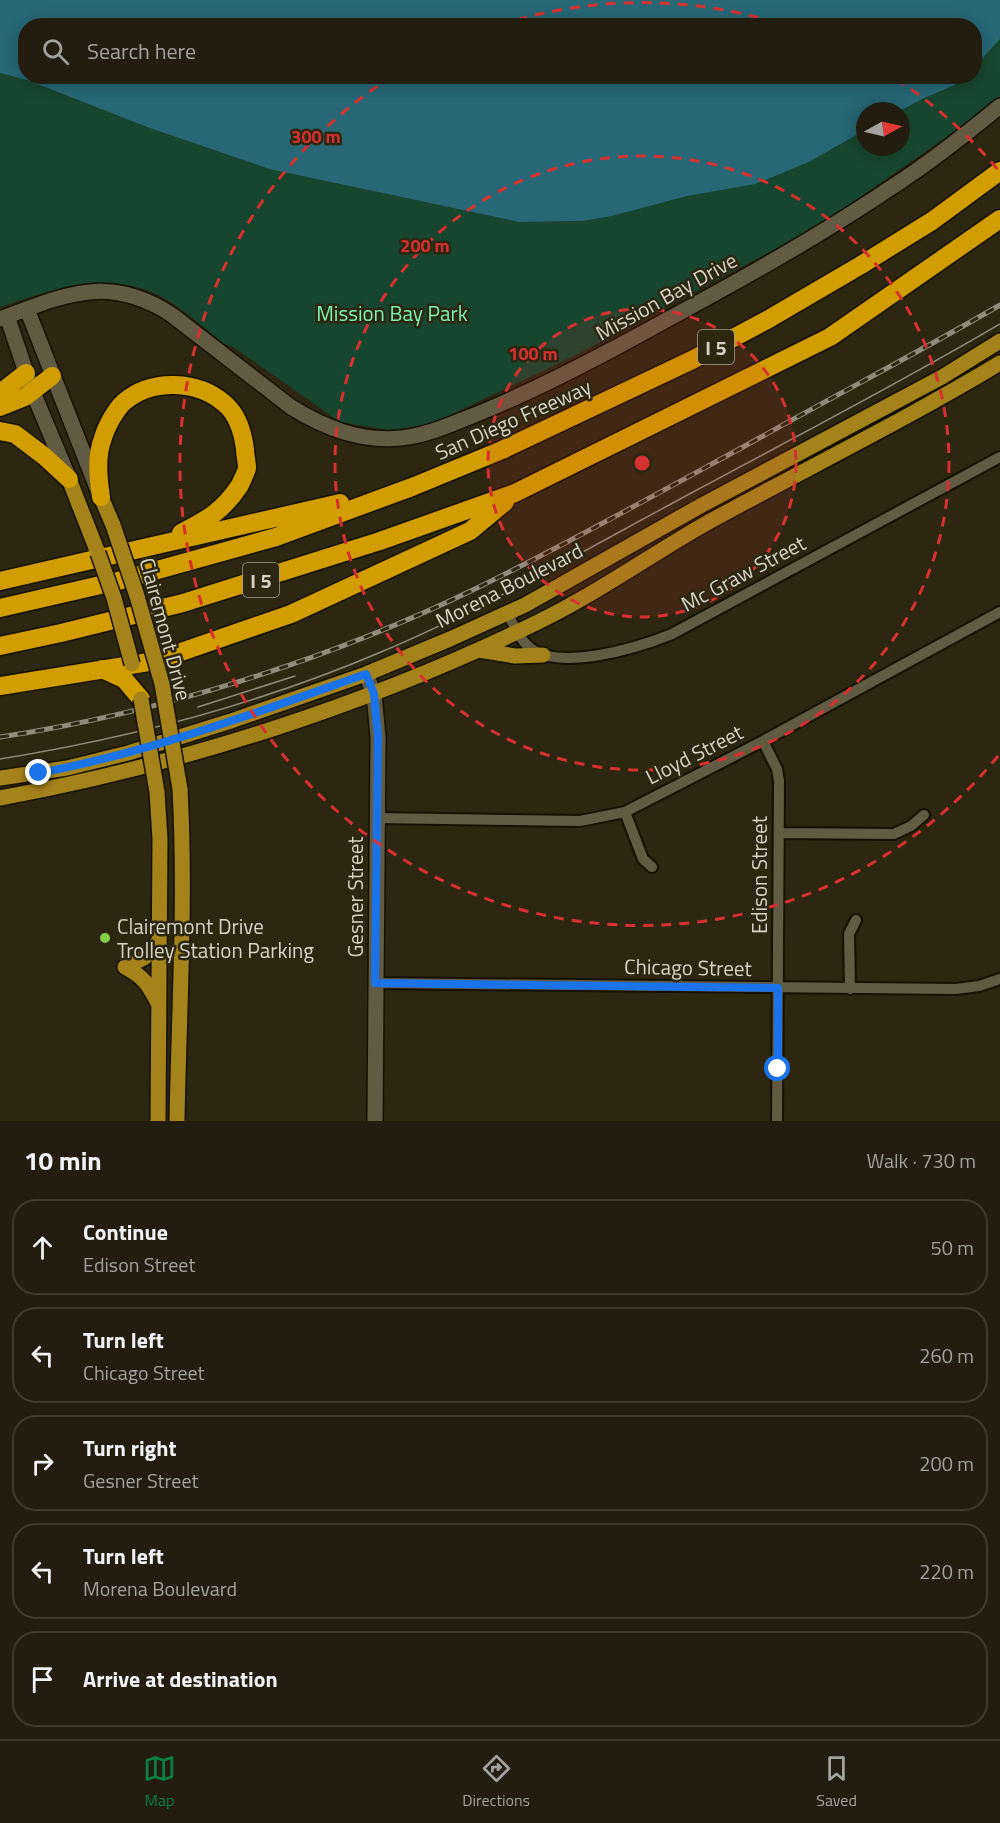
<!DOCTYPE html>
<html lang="en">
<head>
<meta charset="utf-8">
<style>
	body { margin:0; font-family:"Titillium Web",sans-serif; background:#2e2a1c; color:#f1f3f6 }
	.compass { position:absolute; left:856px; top:102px; width:54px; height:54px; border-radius:50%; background:#221d0e; box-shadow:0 3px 15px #0003; rotate:82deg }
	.stop { position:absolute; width:18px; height:18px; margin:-14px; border:4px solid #1a73e8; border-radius:50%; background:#fff }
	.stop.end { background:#1a73e8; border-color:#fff; box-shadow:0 2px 6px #0008 }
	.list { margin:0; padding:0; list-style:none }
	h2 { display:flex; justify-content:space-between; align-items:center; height:78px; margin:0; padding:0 24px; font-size:26px }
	h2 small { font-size:20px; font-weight:400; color:#a2a29e }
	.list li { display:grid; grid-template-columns:39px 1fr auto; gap:18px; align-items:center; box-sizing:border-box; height:96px; margin:0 12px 12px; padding:0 12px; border:2px solid #3f3b2e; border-radius:24px }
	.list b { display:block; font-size:22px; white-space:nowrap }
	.list p { margin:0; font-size:20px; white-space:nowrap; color:#a2a29e }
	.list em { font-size:20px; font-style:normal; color:#a2a29e }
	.icon { flex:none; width:33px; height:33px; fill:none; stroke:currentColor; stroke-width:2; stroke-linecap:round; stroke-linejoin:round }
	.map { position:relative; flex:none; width:1000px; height:1121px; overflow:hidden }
	.search { position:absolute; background:#221d0e; box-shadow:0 3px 15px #0003; left:18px; right:18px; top:18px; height:66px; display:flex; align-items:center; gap:15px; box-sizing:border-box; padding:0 21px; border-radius:24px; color:#a2a29e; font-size:22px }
	.sheet { height:618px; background:#221d0e }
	nav { display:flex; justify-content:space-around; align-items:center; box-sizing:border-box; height:84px; border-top:2px solid #3f3b2e; background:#221d0e; font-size:16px; color:#a2a29e }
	nav a { display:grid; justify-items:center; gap:3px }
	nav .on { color:#0b8043 }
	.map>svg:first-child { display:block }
	.green { fill:#17462e }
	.water { fill:#276776 }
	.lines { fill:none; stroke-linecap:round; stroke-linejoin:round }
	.minor-casing { stroke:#151000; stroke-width:14 }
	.secondary-casing { stroke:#151000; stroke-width:18 }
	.primary-casing { stroke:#151000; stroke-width:18 }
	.motorway-casing { stroke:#151000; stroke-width:21 }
	.minor { stroke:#625b44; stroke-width:10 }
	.secondary { stroke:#625b44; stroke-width:15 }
	.primary { stroke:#a5831b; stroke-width:15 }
	.motorway { stroke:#d19d00; stroke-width:18 }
	.tram { stroke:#908b7b; stroke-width:1.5 }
	.rail-casing { stroke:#908b7b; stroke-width:5 }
	.rail { stroke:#2d2712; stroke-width:3; stroke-dasharray:9; stroke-linecap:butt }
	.primary-bridge-casing { stroke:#151000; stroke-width:18; stroke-linecap:butt }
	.primary-bridge { stroke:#a5831b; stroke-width:15 }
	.route { stroke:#1a73e8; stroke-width:8 }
	.ring { fill:none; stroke:#d63130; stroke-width:3; stroke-dasharray:10 8 }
	.poi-dot { fill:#86cf4b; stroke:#2d2712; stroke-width:2 }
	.labels { text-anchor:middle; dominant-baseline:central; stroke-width:5; stroke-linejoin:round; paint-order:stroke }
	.shield { fill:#2d2712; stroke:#a49f90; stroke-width:1.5 }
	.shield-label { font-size:20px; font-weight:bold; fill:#d7d3c6 }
	.street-label { font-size:21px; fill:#d7d3c6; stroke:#2d2712 }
	.park-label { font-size:21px; fill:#7af3b2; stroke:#2d2712 }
	.poi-label { font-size:21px; fill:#d7d3c6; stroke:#2d2712; text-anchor:start }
	.centre { fill:#d63130; stroke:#2d2712; stroke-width:3 }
	.ring-label { font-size:18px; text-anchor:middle; font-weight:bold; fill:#d63130; stroke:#2d2712; stroke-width:5; stroke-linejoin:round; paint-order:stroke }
</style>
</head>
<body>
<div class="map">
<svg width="1000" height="1121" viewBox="0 0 1000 1121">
	<rect width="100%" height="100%" fill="#2d2712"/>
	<path class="green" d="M1000,37V96L991,106L820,225L574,356L431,424L389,430L340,422L232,346L226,345C206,329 186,311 164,298C110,268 54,289 0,307V73L27,80L147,127L269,169L519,222L583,221L612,216L811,161L865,130V147H901L900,111L962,77L974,76L975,60Z"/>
	<path class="water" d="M0,0H1000V39L975,66L974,26H26V76L964,77L957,84L922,99L900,111H865V130L811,161L755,184L687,196L612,216L583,221L519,222L269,169L147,127L27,80L0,73Z"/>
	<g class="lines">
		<defs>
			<path id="minor" d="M507,613C513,623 518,637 527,645C555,674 640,647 672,634L1000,457
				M763,741L777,769L779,781L777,1121
				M625,812L643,859L652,867
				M376,818L580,821L625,812L763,741L1000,612
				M779,833L894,834L911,826L924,815
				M375,983L956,989L979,986L1000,979
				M850,989L849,934L856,920"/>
			<path id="secondary" d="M27,309L97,488
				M7,316L32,390L68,476
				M0,319C64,295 108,273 172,315L291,407C325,428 360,442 401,438C422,436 442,428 462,420C514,400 564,375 613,349C709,297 805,246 895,185C932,161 966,134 1000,106
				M366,674L374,694L378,737L375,1121"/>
			<path id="primary" d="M69,479L98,553
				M101,497L113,525
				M479,650L515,656L543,655
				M0,778L67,768L128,753L231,721L366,674L450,639L525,605L702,505L942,377L1000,341
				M157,792L160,839L158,1121
				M0,798C185,764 370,704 538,622C596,594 649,556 705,524C803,470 904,421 1000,363
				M125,967C144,977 148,984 158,1003
				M125,967L144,958L159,941
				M177,1121C179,1010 186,899 180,789"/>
			<path id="motorway" d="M0,393L26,373
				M0,407L25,397L52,376
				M0,431L15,434L44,456L69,479
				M101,497C98,477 96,456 103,438C106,427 116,409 124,402C152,378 198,380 225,404C238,415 243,434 245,449C245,455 247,462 247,468C246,473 242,480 240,485C223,511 208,519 181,533
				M0,581L340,503
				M0,608L118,581L276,537L412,487L502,450L692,360L767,320L861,265L932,221L1000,171
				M0,646L61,633L183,603L380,541L515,493L830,337L1000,219
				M102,669L124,679L141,699
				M0,686L155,661L291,614L470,531L505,502"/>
		</defs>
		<use href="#minor" class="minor-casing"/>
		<use href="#secondary" class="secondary-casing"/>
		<use href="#primary" class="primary-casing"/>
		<use href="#motorway" class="motorway-casing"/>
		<use href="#minor" class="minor"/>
		<use href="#secondary" class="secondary"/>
		<use href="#primary" class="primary"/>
		<use href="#motorway" class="motorway"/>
		<path class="tram" d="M198,707L295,676
			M0,759C131,738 259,704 381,652C490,606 592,546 695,491C797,436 900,383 1000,324"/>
		<defs>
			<path id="rail" d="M0,737C160,713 331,659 477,588C571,542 662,491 754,441C836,395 919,352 1000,305"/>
		</defs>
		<use href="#rail" class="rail-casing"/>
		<use href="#rail" class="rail"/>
		<defs>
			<path id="primary-bridge" d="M113,525L137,596L162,684L180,789
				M98,553L114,598L132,664
				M141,699L157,792"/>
		</defs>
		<use href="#primary-bridge" class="primary-bridge-casing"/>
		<use href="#primary-bridge" class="primary-bridge"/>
	</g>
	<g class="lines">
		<path class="route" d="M39,773C151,752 258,712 366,674L374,694L378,737L375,983L778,988V1069"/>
	</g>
	<circle cx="642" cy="463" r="154" fill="#d63130" fill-opacity=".12"/>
	<g class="ring">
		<circle cx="642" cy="463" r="154"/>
		<circle cx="642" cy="463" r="307"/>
		<path d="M998 756A461 461 0 1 1 388 79M500 25A461 461 0 0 1 784 25M896 79A461 461 0 0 1 998 170"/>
	</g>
	<circle class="poi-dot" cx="105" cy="938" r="6"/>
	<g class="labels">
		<g class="shield">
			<rect x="698" y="330" width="36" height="34" rx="4.5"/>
			<rect x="243" y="563" width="36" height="34" rx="4.5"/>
		</g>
		<g class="shield-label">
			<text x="716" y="347">I 5</text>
			<text x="261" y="580">I 5</text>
		</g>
		<g class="street-label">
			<text transform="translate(666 296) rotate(-29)">Mission Bay Drive</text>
			<text transform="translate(513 419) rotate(-24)">San Diego Freeway</text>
			<text transform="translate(743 573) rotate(-28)">Mc Graw Street</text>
			<text transform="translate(509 585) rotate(-27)">Morena Boulevard</text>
			<text transform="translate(166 629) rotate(75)">Clairemont Drive</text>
			<text transform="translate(694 754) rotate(-27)">Lloyd Street</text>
			<text transform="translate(759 875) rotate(-90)">Edison Street</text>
			<text transform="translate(355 897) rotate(-90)">Gesner Street</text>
			<text transform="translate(688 967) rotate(1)">Chicago Street</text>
		</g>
		<g class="park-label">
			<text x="392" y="313">Mission Bay Park</text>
		</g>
		<g class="poi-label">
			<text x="117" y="926">Clairemont Drive<tspan x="117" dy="24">Trolley Station Parking</tspan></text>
		</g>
	</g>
	<circle cx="642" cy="463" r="9" class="centre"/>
	<g class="ring-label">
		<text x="316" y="143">300 m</text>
		<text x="425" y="252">200 m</text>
		<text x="533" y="360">100 m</text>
	</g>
</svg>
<svg class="compass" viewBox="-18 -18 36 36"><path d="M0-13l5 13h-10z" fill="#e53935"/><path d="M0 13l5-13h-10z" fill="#a2a29e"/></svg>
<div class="stop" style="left:778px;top:1069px"></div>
<div class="stop end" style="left:39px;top:773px"></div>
<div class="search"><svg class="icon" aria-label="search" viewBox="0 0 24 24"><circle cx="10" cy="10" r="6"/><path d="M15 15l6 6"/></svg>Search here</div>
</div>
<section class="sheet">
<h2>10 min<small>Walk · 730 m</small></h2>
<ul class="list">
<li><svg class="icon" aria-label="ahead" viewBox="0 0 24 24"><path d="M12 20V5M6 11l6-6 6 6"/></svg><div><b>Continue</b><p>Edison Street</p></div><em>50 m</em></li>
<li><svg class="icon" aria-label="left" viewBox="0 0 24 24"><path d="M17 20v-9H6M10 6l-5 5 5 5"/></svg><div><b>Turn left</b><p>Chicago Street</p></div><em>260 m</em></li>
<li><svg class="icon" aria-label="right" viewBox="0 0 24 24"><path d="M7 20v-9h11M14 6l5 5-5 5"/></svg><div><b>Turn right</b><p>Gesner Street</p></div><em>200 m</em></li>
<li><svg class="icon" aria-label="left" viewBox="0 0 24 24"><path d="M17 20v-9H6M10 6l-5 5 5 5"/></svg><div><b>Turn left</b><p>Morena Boulevard</p></div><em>220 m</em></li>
<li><svg class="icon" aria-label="arrive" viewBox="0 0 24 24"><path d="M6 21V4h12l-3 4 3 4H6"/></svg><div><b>Arrive at destination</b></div></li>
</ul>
</section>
<nav>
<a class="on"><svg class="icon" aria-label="map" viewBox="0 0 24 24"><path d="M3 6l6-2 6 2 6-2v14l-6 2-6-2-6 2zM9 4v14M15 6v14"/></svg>Map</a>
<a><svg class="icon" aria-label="directions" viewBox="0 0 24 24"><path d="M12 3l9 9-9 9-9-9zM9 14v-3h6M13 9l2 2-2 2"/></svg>Directions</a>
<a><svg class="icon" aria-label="saved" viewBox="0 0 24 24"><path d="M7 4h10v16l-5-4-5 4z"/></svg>Saved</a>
</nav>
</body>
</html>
